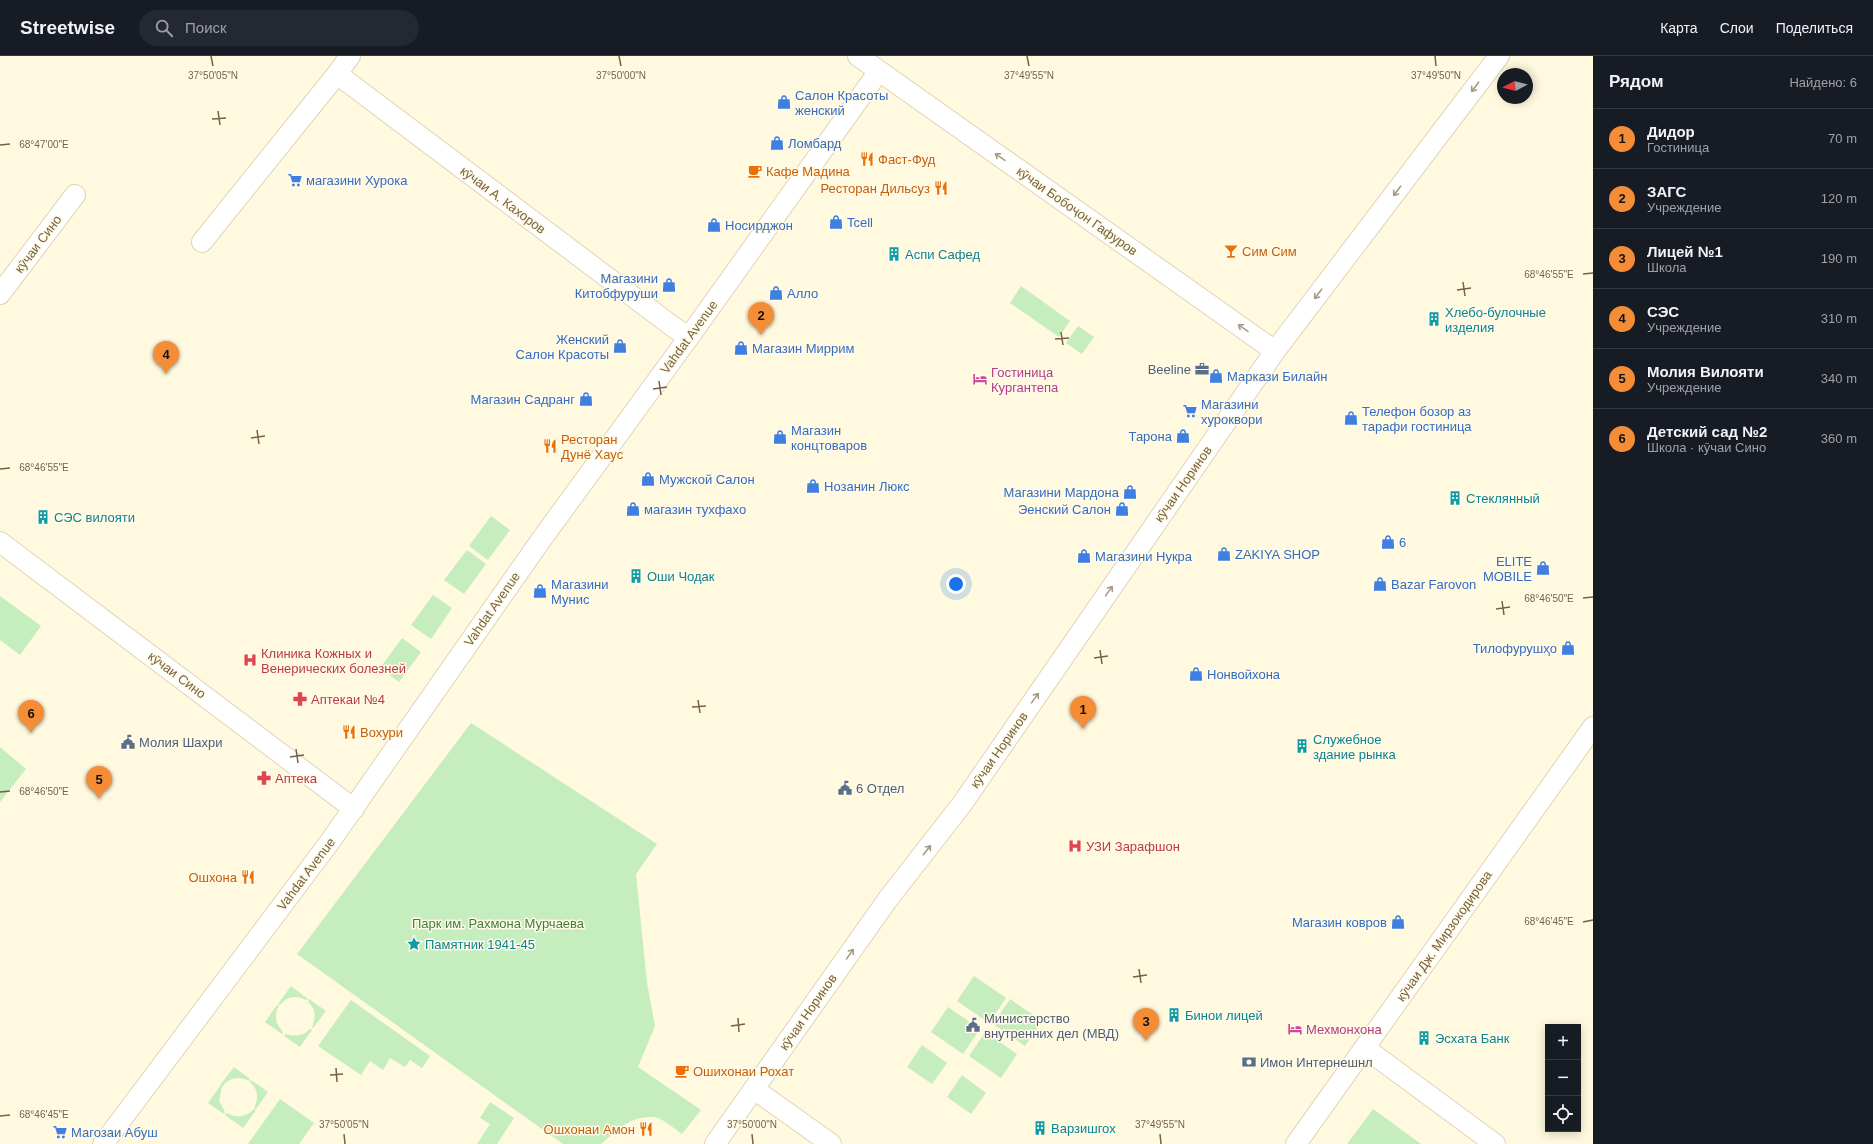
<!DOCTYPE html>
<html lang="ru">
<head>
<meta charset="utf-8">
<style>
	body { margin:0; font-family:Arial,sans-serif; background:#242831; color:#f1f3f6 }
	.controls { position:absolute; right:12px; bottom:12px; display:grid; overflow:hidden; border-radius:0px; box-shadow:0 2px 10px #0003 }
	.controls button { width:36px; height:36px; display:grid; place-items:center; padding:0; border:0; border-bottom:1px solid #363941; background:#171b24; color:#f1f3f6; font:20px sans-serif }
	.compass { position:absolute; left:1497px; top:12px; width:36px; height:36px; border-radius:50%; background:#171b24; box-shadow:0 2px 10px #0003; rotate:263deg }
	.you { position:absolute; left:956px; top:528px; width:14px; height:14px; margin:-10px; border:3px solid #fff; border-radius:50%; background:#1a73e8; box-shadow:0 0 0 6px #1a73e833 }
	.badge { display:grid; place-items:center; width:26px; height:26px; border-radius:50%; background:#f58d37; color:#111; font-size:13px; font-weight:700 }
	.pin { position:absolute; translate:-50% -33px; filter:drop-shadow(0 1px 2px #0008) }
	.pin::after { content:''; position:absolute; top:21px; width:14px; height:12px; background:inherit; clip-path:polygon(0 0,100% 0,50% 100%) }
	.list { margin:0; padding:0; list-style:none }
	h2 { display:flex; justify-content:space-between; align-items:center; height:52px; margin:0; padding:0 16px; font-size:17px }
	h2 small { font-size:13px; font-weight:400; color:#9ea1a6 }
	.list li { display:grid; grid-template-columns:26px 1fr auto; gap:12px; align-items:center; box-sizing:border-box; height:60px; padding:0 16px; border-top:1px solid #363941 }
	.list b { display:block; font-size:15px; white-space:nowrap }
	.list p { margin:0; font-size:13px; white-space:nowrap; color:#9ea1a6 }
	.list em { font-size:13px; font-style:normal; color:#9ea1a6 }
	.icon { flex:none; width:22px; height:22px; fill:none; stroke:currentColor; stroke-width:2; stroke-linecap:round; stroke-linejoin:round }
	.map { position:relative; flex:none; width:1593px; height:1088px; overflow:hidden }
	header { display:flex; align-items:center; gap:24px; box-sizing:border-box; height:56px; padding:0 20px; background:#171b24; border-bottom:1px solid #363941 }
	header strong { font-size:19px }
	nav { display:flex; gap:22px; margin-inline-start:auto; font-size:14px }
	.search { width:280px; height:36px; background:#242831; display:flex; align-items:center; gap:10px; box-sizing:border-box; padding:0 14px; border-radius:22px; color:#9ea1a6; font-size:15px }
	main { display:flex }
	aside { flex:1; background:#171b24 }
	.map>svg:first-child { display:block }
	.green { fill:#c5edbd }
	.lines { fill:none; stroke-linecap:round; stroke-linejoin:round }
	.minor-casing { stroke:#e1d4b7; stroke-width:22 }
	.minor { stroke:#fff; stroke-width:20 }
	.oneway { stroke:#a79985 }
	.ticks { fill:none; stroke:#776244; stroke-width:1.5 }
	.labels { text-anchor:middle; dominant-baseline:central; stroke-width:3; stroke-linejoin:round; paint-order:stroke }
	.shop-label { font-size:13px; fill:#366cbe; stroke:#fffbe8; text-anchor:start }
	.food-label { font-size:13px; fill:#c56008; stroke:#fffbe8; text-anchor:start }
	.street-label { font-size:13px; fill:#776244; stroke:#fffbe8 }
	.culture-label { font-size:13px; fill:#0d838f; stroke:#fffbe8; text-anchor:start }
	.service-label { font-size:13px; fill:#4e5e75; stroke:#fffbe8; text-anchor:start }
	.hotel-label { font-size:13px; fill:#b23c85; stroke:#fffbe8; text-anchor:start }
	.health-label { font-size:13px; fill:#be3a42; stroke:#fffbe8; text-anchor:start }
	.park-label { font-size:13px; fill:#407f3b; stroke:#fffbe8 }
	.ticks-label { font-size:10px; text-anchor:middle; fill:#776244; stroke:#fffbe8; stroke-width:3; stroke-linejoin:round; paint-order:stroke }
</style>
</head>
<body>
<header>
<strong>Streetwise</strong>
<div class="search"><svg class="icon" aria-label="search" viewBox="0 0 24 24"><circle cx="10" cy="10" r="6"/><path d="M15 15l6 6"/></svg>Поиск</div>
<nav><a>Карта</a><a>Слои</a><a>Поделиться</a></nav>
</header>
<main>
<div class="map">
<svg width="1593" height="1088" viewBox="0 0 1593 1088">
	<rect width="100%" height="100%" fill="#fff9df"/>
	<path class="green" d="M1021,230L1070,265L1059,281L1010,247Z
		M1078,270L1094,281L1082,298L1066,287Z
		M491,460L510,474L488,504L469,490Z
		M467,494L486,508L464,538L444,524Z
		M433,539L452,552L431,583L411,569Z
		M0,540L41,570L20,599L0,584Z
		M402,582L421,596L399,626L380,612Z
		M471,667L657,788L636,818L647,927L655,970L638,1011L701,1054L682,1078C673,1072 662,1061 652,1061C630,1060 616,1075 601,1088H563L297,898Z
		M0,691L26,713L0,746Z
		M974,920L1006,942L989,967L957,945Z
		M291,930L308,943L306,944C297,939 287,940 280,949L278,948Z
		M309,943L326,955L313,972L312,971C316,962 316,953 308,946Z
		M1010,943L1042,965L1025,990L993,968Z
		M351,944L430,1000L422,1012L410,1004L405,1011L390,1002L383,1014L370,1005L361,1019L318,990Z
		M277,949L279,950C273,959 276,968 283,976L282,978L265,966Z
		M948,951L980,973L963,998L931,976Z
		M310,973L312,974L300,991L284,980L286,978C295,981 303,980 310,973Z
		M985,976L1017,998L1001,1022L969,1000Z
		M922,989L947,1007L932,1028L907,1011Z
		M234,1011L250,1023L249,1025C239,1020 229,1021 222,1031L220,1029Z
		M962,1019L986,1037L971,1058L947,1041Z
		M251,1024L268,1036L256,1053L254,1052C259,1043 258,1033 250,1026Z
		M220,1030L222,1031L219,1045L225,1056L224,1058L208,1047Z
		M280,1043L314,1067L299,1088H248Z
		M490,1046L514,1062L497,1088H477L490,1068L480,1062Z
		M254,1053L256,1054L243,1072L225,1059L227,1057C237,1063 246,1061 254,1053Z
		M1373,1053L1421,1088H1347Z"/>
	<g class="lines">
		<defs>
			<path id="minor" d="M350,0L337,18L672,270L689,281
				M858,0L1275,295
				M202,186L337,18
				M0,238L75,139
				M0,486L354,753
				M1365,992L1495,1088
				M754,1033L831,1088
				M103,1088L329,787L541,484L689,281L879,15
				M715,1088L888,843L962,748L1275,295L1499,0
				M1296,1088L1593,671"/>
		</defs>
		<use href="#minor" class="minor-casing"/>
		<use href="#minor" class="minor"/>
	</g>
	<defs><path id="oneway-shaft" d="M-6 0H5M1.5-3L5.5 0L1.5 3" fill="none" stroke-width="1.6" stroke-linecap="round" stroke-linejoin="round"/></defs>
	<g class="oneway">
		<use href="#oneway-shaft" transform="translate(1475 31) rotate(127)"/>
		<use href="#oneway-shaft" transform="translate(1000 101) rotate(-145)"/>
		<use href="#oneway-shaft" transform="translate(1397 135) rotate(127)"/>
		<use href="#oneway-shaft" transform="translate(1318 238) rotate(127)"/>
		<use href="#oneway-shaft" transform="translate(1243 272) rotate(-145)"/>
		<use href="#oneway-shaft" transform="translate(1109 535) rotate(-55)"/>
		<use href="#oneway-shaft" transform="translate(1035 642) rotate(-55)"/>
		<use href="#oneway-shaft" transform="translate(927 794) rotate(-52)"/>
		<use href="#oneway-shaft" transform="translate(850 898) rotate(-55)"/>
	</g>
	<path class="ticks" d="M211,0L213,10M619,0L621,10M1027,0L1029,10M1435,0L1436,10M218,55L220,69M212,63L226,62M0,89L10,88M1583,218L1593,217M1463,226L1465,240M1457,234L1471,232M1061,276L1063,289M1055,283L1069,282M659,325L661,339M653,333L667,331M257,374L259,388M251,382L265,380M0,413L10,412M1583,542L1593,541M1502,545L1504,559M1496,553L1510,551M1100,594L1102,608M1094,602L1108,600M698,644L700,657M692,651L706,650M296,693L298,707M290,701L304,699M0,736L10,735M1583,866L1593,864M1139,913L1141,927M1133,921L1147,919M738,962L739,976M731,970L745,968M336,1012L337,1026M330,1019L343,1018M0,1060L10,1059M344,1078L345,1088M752,1078L753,1088M1160,1078L1161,1088"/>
	<defs>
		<symbol id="shop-bare" viewBox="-9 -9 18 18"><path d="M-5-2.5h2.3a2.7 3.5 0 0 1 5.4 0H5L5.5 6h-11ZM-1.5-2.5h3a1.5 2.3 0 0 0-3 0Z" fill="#3f7fe0" stroke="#fffbe8" stroke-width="2.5" paint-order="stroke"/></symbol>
		<symbol id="restaurant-bare" viewBox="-9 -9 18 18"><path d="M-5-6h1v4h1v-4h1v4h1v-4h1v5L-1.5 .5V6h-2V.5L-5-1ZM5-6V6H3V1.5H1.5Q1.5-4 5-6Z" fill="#e8710a" stroke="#fffbe8" stroke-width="2.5" paint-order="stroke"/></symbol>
		<symbol id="cafe-bare" viewBox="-9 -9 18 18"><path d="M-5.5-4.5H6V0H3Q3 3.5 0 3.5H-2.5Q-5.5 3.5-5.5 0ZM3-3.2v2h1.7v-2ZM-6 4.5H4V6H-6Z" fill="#e8710a" stroke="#fffbe8" stroke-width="2.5" paint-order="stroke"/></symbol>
		<symbol id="supermarket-bare" viewBox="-9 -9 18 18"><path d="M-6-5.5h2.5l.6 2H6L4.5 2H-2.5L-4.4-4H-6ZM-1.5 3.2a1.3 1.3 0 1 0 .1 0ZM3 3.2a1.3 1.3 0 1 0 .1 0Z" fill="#3f7fe0" stroke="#fffbe8" stroke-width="2.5" paint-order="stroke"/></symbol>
		<symbol id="bar-bare" viewBox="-9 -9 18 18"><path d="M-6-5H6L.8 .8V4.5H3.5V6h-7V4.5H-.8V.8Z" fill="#e8710a" stroke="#fffbe8" stroke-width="2.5" paint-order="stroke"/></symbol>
		<symbol id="building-bare" viewBox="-9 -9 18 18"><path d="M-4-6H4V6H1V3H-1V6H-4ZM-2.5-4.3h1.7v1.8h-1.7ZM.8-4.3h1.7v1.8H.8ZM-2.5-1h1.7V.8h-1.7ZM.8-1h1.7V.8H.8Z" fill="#0f9aa8" stroke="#fffbe8" stroke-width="2.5" paint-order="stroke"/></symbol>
		<symbol id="office-bare" viewBox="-9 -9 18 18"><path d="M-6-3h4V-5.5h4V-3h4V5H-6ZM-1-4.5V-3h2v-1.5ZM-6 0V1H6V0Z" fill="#5c6f8a" stroke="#fffbe8" stroke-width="2.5" paint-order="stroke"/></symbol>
		<symbol id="hotel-bare" viewBox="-9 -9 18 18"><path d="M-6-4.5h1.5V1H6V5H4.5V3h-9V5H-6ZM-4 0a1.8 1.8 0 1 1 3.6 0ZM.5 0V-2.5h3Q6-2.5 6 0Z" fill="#d1479c" stroke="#fffbe8" stroke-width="2.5" paint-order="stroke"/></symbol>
		<symbol id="hospital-bare" viewBox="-9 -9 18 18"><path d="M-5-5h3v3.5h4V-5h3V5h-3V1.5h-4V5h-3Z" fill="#e0444e" stroke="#fffbe8" stroke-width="2.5" paint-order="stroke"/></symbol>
		<symbol id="pharmacy-bare" viewBox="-9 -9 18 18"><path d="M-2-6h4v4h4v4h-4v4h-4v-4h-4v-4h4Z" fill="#e0444e" stroke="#fffbe8" stroke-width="2.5" paint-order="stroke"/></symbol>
		<symbol id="civic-bare" viewBox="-9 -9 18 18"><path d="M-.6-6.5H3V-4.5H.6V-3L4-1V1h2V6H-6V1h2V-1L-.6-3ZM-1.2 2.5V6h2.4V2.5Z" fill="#5c6f8a" stroke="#fffbe8" stroke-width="2.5" paint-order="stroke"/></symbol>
		<symbol id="sight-bare" viewBox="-9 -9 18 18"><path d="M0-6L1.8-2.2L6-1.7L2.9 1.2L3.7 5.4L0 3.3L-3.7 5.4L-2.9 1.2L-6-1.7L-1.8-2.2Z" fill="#0f9aa8" stroke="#fffbe8" stroke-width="2.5" paint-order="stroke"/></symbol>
		<symbol id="bank-bare" viewBox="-9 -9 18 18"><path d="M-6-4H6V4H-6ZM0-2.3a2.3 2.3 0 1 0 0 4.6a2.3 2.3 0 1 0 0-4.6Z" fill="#5c6f8a" stroke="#fffbe8" stroke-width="2.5" paint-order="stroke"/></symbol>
	</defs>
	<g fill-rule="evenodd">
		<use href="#shop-bare" x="774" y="36" width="20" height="20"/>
		<use href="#shop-bare" x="767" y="77" width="20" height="20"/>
		<use href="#restaurant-bare" x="857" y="93" width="20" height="20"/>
		<use href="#cafe-bare" x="745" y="105" width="20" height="20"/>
		<use href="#supermarket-bare" x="285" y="114" width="20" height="20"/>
		<use href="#restaurant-bare" x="931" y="122" width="20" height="20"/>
		<use href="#shop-bare" x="826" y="156" width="20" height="20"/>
		<use href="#shop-bare" x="704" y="159" width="20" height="20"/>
		<use href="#bar-bare" x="1221" y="185" width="20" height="20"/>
		<use href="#building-bare" x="884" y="188" width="20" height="20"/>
		<use href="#shop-bare" x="659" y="219" width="20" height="20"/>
		<use href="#shop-bare" x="766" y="227" width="20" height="20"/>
		<use href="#building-bare" x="1424" y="253" width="20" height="20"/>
		<use href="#shop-bare" x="610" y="280" width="20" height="20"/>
		<use href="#shop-bare" x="731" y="282" width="20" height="20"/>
		<use href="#office-bare" x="1192" y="303" width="20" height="20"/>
		<use href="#shop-bare" x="1206" y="310" width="20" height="20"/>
		<use href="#hotel-bare" x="970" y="313" width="20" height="20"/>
		<use href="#shop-bare" x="576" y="333" width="20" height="20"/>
		<use href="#supermarket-bare" x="1180" y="345" width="20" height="20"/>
		<use href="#shop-bare" x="1341" y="352" width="20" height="20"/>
		<use href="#shop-bare" x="1173" y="370" width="20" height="20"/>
		<use href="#shop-bare" x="770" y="371" width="20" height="20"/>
		<use href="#restaurant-bare" x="540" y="380" width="20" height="20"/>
		<use href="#shop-bare" x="638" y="413" width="20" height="20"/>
		<use href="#shop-bare" x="803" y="420" width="20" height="20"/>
		<use href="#shop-bare" x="1120" y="426" width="20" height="20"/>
		<use href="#building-bare" x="1445" y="432" width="20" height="20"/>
		<use href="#shop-bare" x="623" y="443" width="20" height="20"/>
		<use href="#shop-bare" x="1112" y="443" width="20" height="20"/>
		<use href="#building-bare" x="33" y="451" width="20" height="20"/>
		<use href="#shop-bare" x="1378" y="476" width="20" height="20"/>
		<use href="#shop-bare" x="1214" y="488" width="20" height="20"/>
		<use href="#shop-bare" x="1074" y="490" width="20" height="20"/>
		<use href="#shop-bare" x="1533" y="502" width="20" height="20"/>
		<use href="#building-bare" x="626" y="510" width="20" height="20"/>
		<use href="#shop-bare" x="1370" y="518" width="20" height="20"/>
		<use href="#shop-bare" x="530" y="525" width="20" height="20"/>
		<use href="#shop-bare" x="1558" y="582" width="20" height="20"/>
		<use href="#hospital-bare" x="240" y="594" width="20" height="20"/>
		<use href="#shop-bare" x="1186" y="608" width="20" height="20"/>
		<use href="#pharmacy-bare" x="290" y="633" width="20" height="20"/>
		<use href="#restaurant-bare" x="339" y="666" width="20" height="20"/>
		<use href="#civic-bare" x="118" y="676" width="20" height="20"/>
		<use href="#building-bare" x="1292" y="680" width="20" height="20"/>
		<use href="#pharmacy-bare" x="254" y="712" width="20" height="20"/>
		<use href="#civic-bare" x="835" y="722" width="20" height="20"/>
		<use href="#hospital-bare" x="1065" y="780" width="20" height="20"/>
		<use href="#restaurant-bare" x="238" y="811" width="20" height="20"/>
		<use href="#shop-bare" x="1388" y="856" width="20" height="20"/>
		<use href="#sight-bare" x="404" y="878" width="20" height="20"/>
		<use href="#building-bare" x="1164" y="949" width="20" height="20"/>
		<use href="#civic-bare" x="963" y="959" width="20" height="20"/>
		<use href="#hotel-bare" x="1285" y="963" width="20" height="20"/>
		<use href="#building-bare" x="1414" y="972" width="20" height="20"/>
		<use href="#bank-bare" x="1239" y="996" width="20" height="20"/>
		<use href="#cafe-bare" x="672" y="1005" width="20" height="20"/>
		<use href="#building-bare" x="1030" y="1062" width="20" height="20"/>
		<use href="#restaurant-bare" x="636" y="1063" width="20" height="20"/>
		<use href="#supermarket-bare" x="50" y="1066" width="20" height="20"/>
	</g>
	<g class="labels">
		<g class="shop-label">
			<text x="795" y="39">Салон Красоты<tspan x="795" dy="15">женский</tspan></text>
			<text x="788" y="87">Ломбард</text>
			<text x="306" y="124">магазини Хурока</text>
			<text x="847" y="166">Tcell</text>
			<text x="725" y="169">Носирджон</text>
			<text x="658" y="222" text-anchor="end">Магазини<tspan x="658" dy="15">Китобфуруши</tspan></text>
			<text x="787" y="237">Алло</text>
			<text x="609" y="283" text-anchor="end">Женский<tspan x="609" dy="15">Салон Красоты</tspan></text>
			<text x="752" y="292">Магазин Миррим</text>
			<text x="1227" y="320">Маркази Билайн</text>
			<text x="575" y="343" text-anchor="end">Магазин Садранг</text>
			<text x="1201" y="348">Магазини<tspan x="1201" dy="15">хуроквори</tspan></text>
			<text x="1362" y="355">Телефон бозор аз<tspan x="1362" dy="15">тарафи гостиница</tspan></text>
			<text x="791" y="374">Магазин<tspan x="791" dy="15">концтоваров</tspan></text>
			<text x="1172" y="380" text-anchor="end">Тарона</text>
			<text x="659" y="423">Мужской Салон</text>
			<text x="824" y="430">Нозанин Люкс</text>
			<text x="1119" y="436" text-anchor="end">Магазини Мардона</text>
			<text x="644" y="453">магазин тухфахо</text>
			<text x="1111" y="453" text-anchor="end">Эенский Салон</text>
			<text x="1399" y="486">6</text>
			<text x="1235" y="498">ZAKIYA SHOP</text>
			<text x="1095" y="500">Магазини Нукра</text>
			<text x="1532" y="505" text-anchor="end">ELITE<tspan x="1532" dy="15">MOBILE</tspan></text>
			<text x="551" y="528">Магазини<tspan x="551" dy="15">Мунис</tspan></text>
			<text x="1391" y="528">Bazar Farovon</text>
			<text x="1557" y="592" text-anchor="end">Тилофурушҳо</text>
			<text x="1207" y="618">Нонвойхона</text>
			<text x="1387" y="866" text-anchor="end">Магазин ковров</text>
			<text x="71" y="1076">Магозаи Абуш</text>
		</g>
		<g class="food-label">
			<text x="878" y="103">Фаст-Фуд</text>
			<text x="766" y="115">Кафе Мадина</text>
			<text x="930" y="132" text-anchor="end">Ресторан Дильсуз</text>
			<text x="1242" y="195">Сим Сим</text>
			<text x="561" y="383">Ресторан<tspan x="561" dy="15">Дунё Хаус</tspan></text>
			<text x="360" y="676">Вохури</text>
			<text x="237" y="821" text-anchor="end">Ошхона</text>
			<text x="693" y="1015">Ошихонаи Рохат</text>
			<text x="635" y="1073" text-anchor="end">Ошхонаи Амон</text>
		</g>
		<g class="street-label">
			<text transform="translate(503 144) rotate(37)">кӯчаи А. Кахоров</text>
			<text transform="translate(1077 155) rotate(35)">кӯчаи Бобоҷон Гафуров</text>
			<text transform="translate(38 188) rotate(-53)">кӯчаи Сино</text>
			<text transform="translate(689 281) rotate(-54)">Vahdat Avenue</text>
			<text transform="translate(1183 428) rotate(-55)">кӯчаи Норинов</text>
			<text transform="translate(492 553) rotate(-55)">Vahdat Avenue</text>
			<text transform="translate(177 619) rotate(37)">кӯчаи Сино</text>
			<text transform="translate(999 694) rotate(-55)">кӯчаи Норинов</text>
			<text transform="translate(306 818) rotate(-53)">Vahdat Avenue</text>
			<text transform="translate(1444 880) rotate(-55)">кӯчаи Дж. Мирзокодирова</text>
			<text transform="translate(808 956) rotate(-55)">кӯчаи Норинов</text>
		</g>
		<g class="culture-label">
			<text x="905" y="198">Аспи Сафед</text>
			<text x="1445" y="256">Хлебо-булочные<tspan x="1445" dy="15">изделия</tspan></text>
			<text x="1466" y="442">Стеклянный</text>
			<text x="54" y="461">СЭС вилояти</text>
			<text x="647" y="520">Оши Чодак</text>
			<text x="1313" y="683">Служебное<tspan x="1313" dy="15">здание рынка</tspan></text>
			<text x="425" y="888">Памятник 1941-45</text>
			<text x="1185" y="959">Бинои лицей</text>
			<text x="1435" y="982">Эсхата Банк</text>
			<text x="1051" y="1072">Варзишгох</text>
		</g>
		<g class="service-label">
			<text x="1191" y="313" text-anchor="end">Beeline</text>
			<text x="139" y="686">Молия Шахри</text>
			<text x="856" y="732">6 Отдел</text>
			<text x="984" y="962">Министерство<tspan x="984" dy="15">внутренних дел (МВД)</tspan></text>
			<text x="1260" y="1006">Имон Интернешнл</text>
		</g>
		<g class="hotel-label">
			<text x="991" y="316">Гостиница<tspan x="991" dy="15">Кургантепа</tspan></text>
			<text x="1306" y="973">Мехмонхона</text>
		</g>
		<g class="health-label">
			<text x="261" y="597">Клиника Кожных и<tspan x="261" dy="15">Венерических болезней</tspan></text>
			<text x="311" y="643">Аптекаи №4</text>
			<text x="275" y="722">Аптека</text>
			<text x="1086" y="790">УЗИ Зарафшон</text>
		</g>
		<g class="park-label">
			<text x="498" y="867">Парк им. Рахмона Мурчаева</text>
		</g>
	</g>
	<g class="ticks-label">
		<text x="213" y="23">37°50'05"N</text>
		<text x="621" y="23">37°50'00"N</text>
		<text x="1029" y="23">37°49'55"N</text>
		<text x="1436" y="23">37°49'50"N</text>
		<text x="44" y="92">68°47'00"E</text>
		<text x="1549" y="222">68°46'55"E</text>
		<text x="44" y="415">68°46'55"E</text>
		<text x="1549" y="546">68°46'50"E</text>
		<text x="44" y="739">68°46'50"E</text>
		<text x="1549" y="869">68°46'45"E</text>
		<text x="44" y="1062">68°46'45"E</text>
		<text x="344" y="1072">37°50'05"N</text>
		<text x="752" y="1072">37°50'00"N</text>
		<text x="1160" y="1072">37°49'55"N</text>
	</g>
</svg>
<div class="controls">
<button>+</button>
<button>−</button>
<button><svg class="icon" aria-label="locate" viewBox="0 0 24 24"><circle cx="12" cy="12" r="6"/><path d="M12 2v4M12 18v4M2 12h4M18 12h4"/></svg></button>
</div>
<svg class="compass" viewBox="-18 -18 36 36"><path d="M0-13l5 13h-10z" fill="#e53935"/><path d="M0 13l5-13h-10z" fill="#9ea1a6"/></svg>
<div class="you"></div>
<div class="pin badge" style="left:1083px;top:673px">1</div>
<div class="pin badge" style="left:761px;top:279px">2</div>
<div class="pin badge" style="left:1146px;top:985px">3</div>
<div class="pin badge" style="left:166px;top:318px">4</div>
<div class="pin badge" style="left:99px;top:743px">5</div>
<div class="pin badge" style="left:31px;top:677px">6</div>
</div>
<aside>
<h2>Рядом<small>Найдено: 6</small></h2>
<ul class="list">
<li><span class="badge">1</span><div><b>Дидор</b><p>Гостиница</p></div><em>70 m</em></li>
<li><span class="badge">2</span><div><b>ЗАГС</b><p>Учреждение</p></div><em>120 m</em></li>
<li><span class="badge">3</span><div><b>Лицей №1</b><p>Школа</p></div><em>190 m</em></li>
<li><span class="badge">4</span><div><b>СЭС</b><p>Учреждение</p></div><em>310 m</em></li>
<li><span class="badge">5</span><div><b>Молия Вилояти</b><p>Учреждение</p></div><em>340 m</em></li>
<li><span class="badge">6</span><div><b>Детский сад №2</b><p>Школа · кӯчаи Сино</p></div><em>360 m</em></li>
</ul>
</aside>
</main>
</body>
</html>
